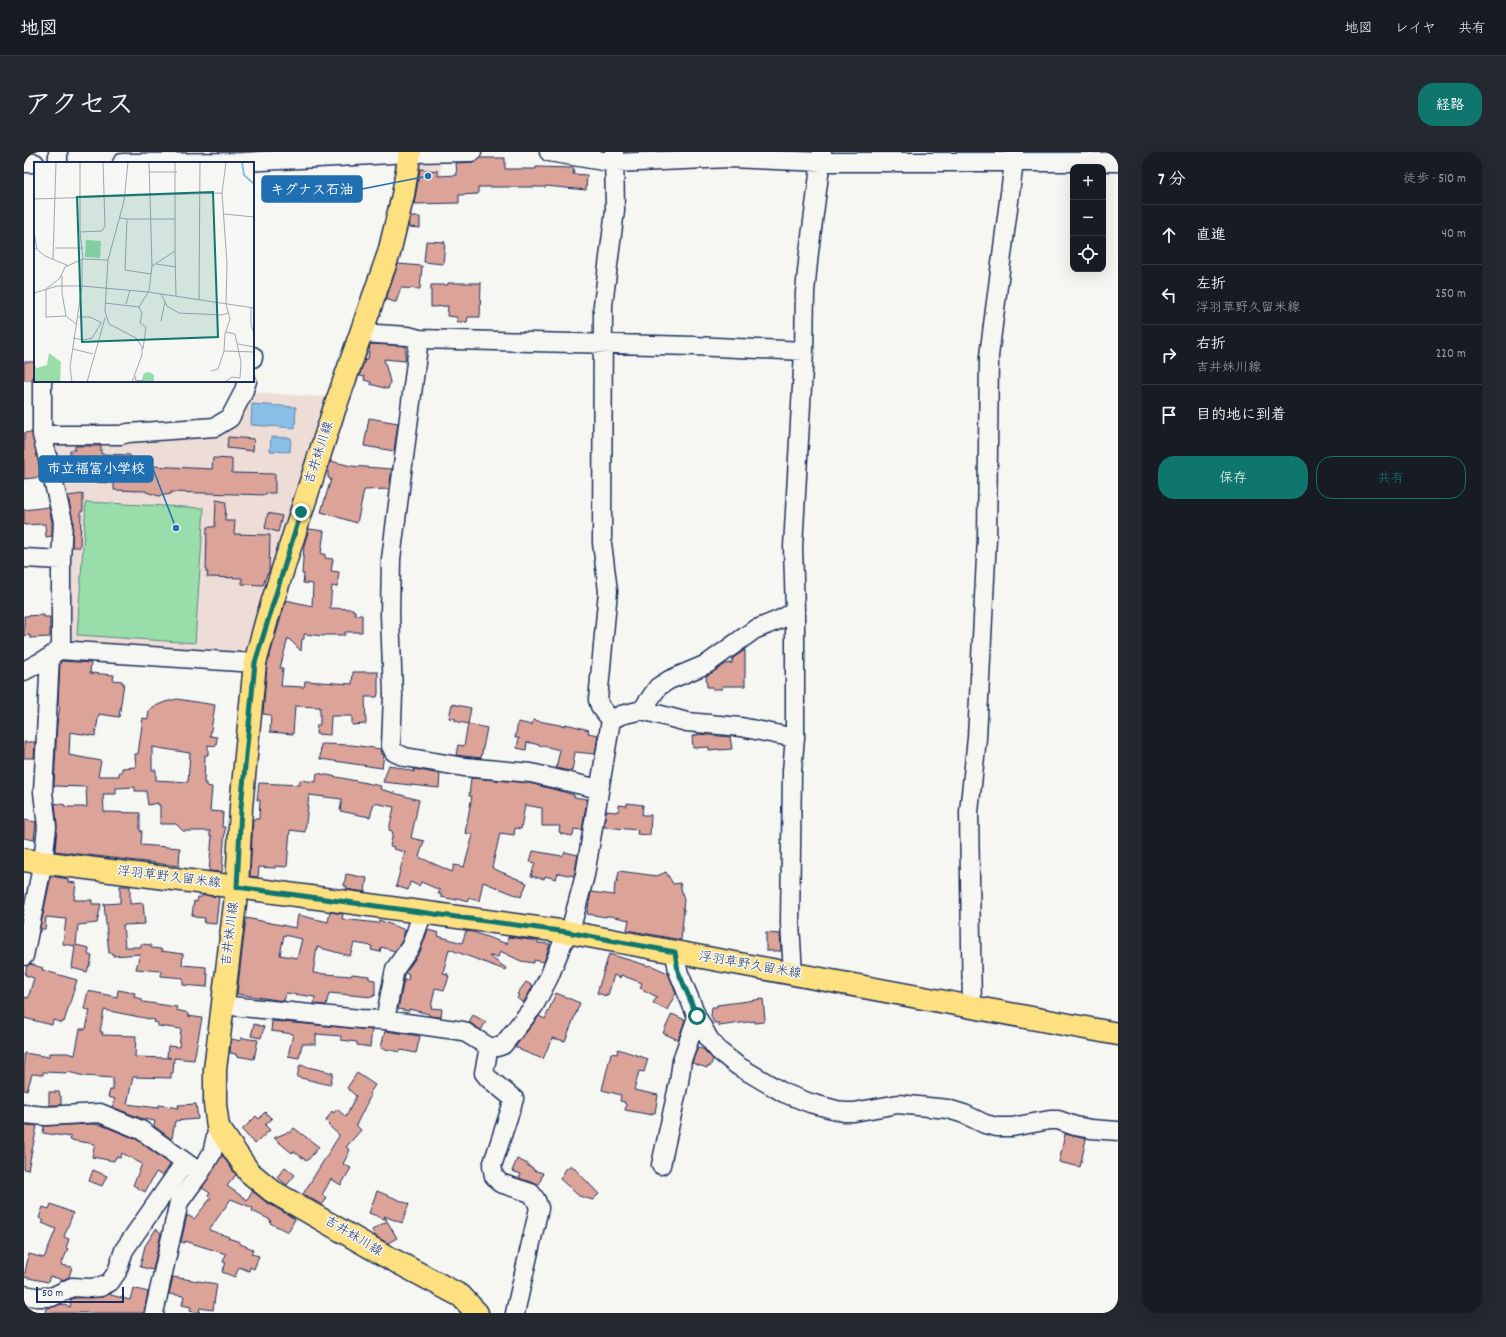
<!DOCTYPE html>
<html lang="ja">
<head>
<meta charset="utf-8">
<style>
	body { margin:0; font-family:Dekko,"Klee One",sans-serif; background:#242831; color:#f1f3f6 }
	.controls { position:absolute; right:12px; top:12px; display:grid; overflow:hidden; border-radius:8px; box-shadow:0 4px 16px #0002 }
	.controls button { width:36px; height:36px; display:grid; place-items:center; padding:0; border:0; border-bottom:1px solid #363941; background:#171b24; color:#f1f3f6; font:20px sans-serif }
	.scale { position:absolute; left:12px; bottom:10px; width:88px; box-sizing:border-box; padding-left:4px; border:2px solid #1b2f5e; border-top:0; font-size:11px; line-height:14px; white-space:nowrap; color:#1b2f5e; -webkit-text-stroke:3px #f6f6f2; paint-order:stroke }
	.stop { position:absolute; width:12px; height:12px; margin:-9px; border:3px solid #0f766e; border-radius:50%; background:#fff }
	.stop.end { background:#0f766e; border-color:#fff; box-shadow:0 1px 4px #0008 }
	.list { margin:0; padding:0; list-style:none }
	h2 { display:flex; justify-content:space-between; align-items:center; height:52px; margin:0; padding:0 16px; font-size:17px }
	h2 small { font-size:13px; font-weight:400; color:#9ea1a6 }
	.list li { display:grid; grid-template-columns:26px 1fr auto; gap:12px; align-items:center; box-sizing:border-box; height:60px; padding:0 16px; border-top:1px solid #363941 }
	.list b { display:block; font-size:15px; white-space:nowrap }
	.list p { margin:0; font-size:13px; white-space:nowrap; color:#9ea1a6 }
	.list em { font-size:13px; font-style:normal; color:#9ea1a6 }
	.actions { display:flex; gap:8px; padding:12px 16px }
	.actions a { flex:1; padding:9px 0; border:1px solid #0f766e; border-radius:16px; text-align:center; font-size:14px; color:#0f766e }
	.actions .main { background:#0f766e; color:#fff }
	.icon { flex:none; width:22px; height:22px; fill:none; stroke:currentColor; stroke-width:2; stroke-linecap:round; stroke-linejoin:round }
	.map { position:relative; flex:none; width:1094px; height:1161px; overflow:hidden; border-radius:16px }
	header { display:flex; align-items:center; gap:24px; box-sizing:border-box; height:56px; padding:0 20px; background:#171b24; border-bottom:1px solid #363941 }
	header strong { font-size:19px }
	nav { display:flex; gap:22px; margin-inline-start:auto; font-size:14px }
	.intro { display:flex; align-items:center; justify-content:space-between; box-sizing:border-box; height:96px; padding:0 24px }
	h1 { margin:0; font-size:28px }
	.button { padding:10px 18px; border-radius:16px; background:#0f766e; color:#fff; font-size:14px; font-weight:700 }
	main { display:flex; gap:24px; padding:0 24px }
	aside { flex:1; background:#171b24; border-radius:16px; box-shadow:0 4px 16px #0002 }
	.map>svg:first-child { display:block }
	.built { fill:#eeddd7 }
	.green { fill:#98ddaa; stroke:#5a8684 }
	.water { fill:#89bfe7; stroke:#5d85b0 }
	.building { fill:#dca399; stroke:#1b2f5e; fill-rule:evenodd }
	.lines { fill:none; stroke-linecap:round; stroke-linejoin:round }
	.minor-casing { stroke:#1b2f5e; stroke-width:21 }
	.major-casing { stroke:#1b2f5e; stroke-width:25 }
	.minor { stroke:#f6f6f2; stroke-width:18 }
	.major { stroke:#fde080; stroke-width:22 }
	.route { stroke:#0f766e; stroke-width:5 }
	.labels { text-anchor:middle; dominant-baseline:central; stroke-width:3; stroke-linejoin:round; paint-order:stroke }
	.street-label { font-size:13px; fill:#1b2f5e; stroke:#f6f6f2 }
	.inset-river { fill:none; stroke:#89bfe7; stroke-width:2 }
	.inset-road { fill:none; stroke:#9ea6b7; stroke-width:1 }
	.view { fill:#0f766e; fill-opacity:0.15; stroke:#0f766e; stroke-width:2 }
	.inset-edge { fill:none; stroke:#1b2f5e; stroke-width:2 }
	.leader { fill:none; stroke:#1f6fb2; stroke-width:1.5 }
	.callout-dot { fill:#1f6fb2; stroke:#f6f6f2; stroke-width:1.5 }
	.callout { fill:#1f6fb2; stroke:#1f6fb2; stroke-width:1.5 }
	.callout-label { font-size:14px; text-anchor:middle; font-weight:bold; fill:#fff }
</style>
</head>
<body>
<header>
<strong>地図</strong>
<nav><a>地図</a><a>レイヤ</a><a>共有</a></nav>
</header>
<div class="intro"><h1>アクセス</h1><a class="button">経路</a></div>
<main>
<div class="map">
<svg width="1094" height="1161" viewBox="0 0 1094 1161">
	<rect width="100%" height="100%" fill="#f6f6f2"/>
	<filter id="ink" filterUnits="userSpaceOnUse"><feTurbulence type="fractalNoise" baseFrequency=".025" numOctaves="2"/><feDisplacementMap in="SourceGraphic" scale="8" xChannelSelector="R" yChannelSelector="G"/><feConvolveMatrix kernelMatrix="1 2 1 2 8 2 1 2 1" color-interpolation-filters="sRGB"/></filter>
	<g filter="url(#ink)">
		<path class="built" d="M417,7V42L389,38L393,10Z
			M222,240L305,245L224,505L51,493L42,487L23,293L32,287L184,284Z"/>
		<path class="green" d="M62,350L180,356L171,491L53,483Z"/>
		<path class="water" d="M228,252L272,255L271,276L227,273Z
			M247,285L267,286L266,300L246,299Z"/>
		<path class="building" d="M456,6H481V17H512V15L550,16L549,22L563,23L562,38L522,34V35H454V42L435,43V51L390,52L396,17L414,19V24L433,23L432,11L449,10L453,9Z
			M387,65H396V76L384,75Z
			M402,89L421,90L419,112L400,110Z
			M374,112L398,114L396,137L377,136L372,150H370L362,147Z
			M424,131H457L456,165H444L443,170H433V165L423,164L424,154L407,155V133H424Z
			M346,192L382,194L381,209L360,207L366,230L364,237L346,232L347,230L340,228L341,225L335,224L341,207H344Z
			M0,210H11V222L8,228H0Z
			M345,266L374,271L370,299L340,294Z
			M8,280L18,325L0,327V281Z
			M204,285L230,287L229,299L203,296Z
			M51,294H77V302L106,303V313L188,317L189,306L208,307V321L251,322V341H242V343L147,340V342L135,344L122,340V339L90,338V331L40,329L35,309L46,310V298H51Z
			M307,309L327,314L368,317L365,337L340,338L333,371L297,360L307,327L304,326V317Z
			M59,342V359H57L56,395H48L49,369L44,344Z
			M192,348L202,350L201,369H211L210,382L246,383L245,421L243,422L239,433L218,432V426L183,425L184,420H182L183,375H191Z
			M25,355L28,370V384L22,385L21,372L0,373V358Z
			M244,361L258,364L254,380L241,376Z
			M285,377L300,379L297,402H301V406L309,407L307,419L315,420L313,435L308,434L306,456L329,457V459H331V463H338V480H321V483H301L300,484L280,482V487H278L277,499L264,486L256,516H259L257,534L280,535L281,529L328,532L329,520H354V542L353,545H341L342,572L328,573V564H307L306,583L292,582L293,573H296V555L271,554L269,582L246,580L247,563L239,562L243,513L262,448L288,454L289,432L279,431L280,422H278L280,393Z
			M20,463V465H26V485L6,486V483L0,484V464Z
			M721,498V534H698V537H688V535H683L682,524L702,512L708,511L709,506Z
			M38,509L67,511L66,521L90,523L89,528L98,529V531H100L95,565L75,562L71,584L46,580L45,603L77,609L74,624H95V620H98V616L112,615L111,602H114L119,566L124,567L125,558L129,555L141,550L153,547L191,553L186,584L193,585L192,594L184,593V603H181L180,631H182V634L188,635L186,659L199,660L198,675H201L198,720L185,719L188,684H186V679H159L152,672H136V653H134V651L124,653L122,639H111V635L92,636V642H79L80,660L116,661V679H118L117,693L156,696L155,714L31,699L33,674L31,651L41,653V655H63L62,635L30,634L33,572L36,554L34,553L36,510ZM128,595L166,601L164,630L132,628V618H128Z
			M428,552L447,556L444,572L431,569L432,567L425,566Z
			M509,568L541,574V572L550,574L565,578L564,581L574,583L571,602L551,600L548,619L546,618V619L532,616L536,598L503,590L502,598L493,596L495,586H491L494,570L508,573Z
			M444,572L463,576L457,606L432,603L434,593L440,594Z
			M673,582L706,585L708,597L695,598V597L685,598V595L669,596L668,584L674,583Z
			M0,590H11L10,606H0Z
			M297,592L328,593L357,597L358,602L360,603L358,616L296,607Z
			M365,613L390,620V617L416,622L415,636L359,630Z
			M293,621L357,634L356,637L395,648L387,686L400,689L395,705L428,720L430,713L440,715L449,683L441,681L448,644H445L447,626L505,631L540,640L550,643V645L563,647L558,678L550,677L549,684L537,682V681L535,680L536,674H518V656L501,653L497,677L491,676L490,683L476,681L468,716L503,731L497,745L459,730L455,749L444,746V749L433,746V748L417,745V742H414L416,738L397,730L395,734L386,730L384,738L372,734L381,700L370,697L371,695L366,694L369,681L368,679L365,678L370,655L350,651L346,665L316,659L318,647L285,643L281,680L266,678L263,715L251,714V716L235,715L234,725L226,724L229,667H235L236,648H233L235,631L276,633V628L292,630Z
			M603,651L619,653L618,663H627L626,683L613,682L614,678L580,675L582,659L592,660V659H595V653L603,654Z
			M0,668L12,670L10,688L0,686Z
			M509,699L538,704L541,700L554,703L550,724L534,721L532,727L521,724L520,727L507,724L511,711L506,710Z
			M595,719L633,724L642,720L649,732L656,731L660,749L659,757H660L657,788L603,778L605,768L586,764H582V765L563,762L567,740L590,743L591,730H593Z
			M322,722L343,726L341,740L322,737L323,734H320Z
			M27,724L44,727V730L52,731L50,748H68V752H77L73,771L54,773L52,793L65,796L64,803L68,804L66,814H65L63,820L48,816L51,794L39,792L42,767L22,765L21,777H17L15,781Z
			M96,734H106V752L119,751L121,772L99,773L101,795H117V792L127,793V796L137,797V799L159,802L158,813L182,815V822H184L183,835L159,833V826L137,824V819L112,817L116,802L89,804V801H85L80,752L96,751Z
			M179,743L195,745L192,772L180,771L181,766L170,765V763H168L170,749L173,750L174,745H178Z
			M306,760L319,762L318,767L354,771L355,768L381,778L378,789L371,799L357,795L356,800L347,798L348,794L330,791L326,804L293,795L289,821L327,824L328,822L345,824V827L351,828V844L349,843V845L305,841L302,853L290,852L291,845L262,841L260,849L213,842L222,766L272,776L274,763L304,770ZM260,783L278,787L273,806L256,803Z
			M404,778L415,781L414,784L438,791L442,779L449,780L483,792L484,785L514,789V791L526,792L520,810L510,808V811L497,809L476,799L474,805L465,804L482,816L481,818L425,797L419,821L424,822L423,824H425L422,834L420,838L411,836L407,856L418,857L417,865L405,864V862L385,857V859L374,857L380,828H384L385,823L381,821L396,800Z
			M742,781L756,782L757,799H742Z
			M585,802L625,814L626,813L644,821L652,841L643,858L629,851L633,845L616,836L618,831L597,823L596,826L590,823L584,843L582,842V844L573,841Z
			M6,812L19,816L18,818L53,828L40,870L39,869L38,871L29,868L28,873L0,866V845L4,846L10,826L1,823L3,814Z
			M502,830L509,834L499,851L493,846L495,843L493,842Z
			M94,838L111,841L110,845L118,847V849L119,850L153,855L152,858L161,860L164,862V864L178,866L170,908L150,906L149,921H147V926L109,925L103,952L134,956L135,953L155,956L154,953L172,952L174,967L151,969L148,986H146L130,974L131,969L119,967L88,955L91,947L84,945L86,938H89V926L60,924L44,920V921L19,920V923L8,922L3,939L0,938V901L25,905V901H43L51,903L56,877H62L66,858L60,857L64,839L93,845ZM80,858L131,868L130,870L134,871V874L157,877L155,895L144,894L143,905L147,906L111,905L112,884L78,883L79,880H76Z
			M532,841L556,851L541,889L528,886L519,907L496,898V897L491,895L515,864L521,867Z
			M739,847L741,868L739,870L731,871V869L695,874V871H690L687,864L688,855H693V853Z
			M648,862L661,868L654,888L639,881Z
			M449,863L462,870L457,878L445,870Z
			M248,869L348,878L346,895L333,893V890L317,888V884L292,882V892H278L275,906L264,904L269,882L247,879Z
			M230,872L240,875L237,886L227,884Z
			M361,879L396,884L392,901L377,898L376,900L357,896Z
			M217,886L234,888L230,907L212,904V902L206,901L207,887L217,889Z
			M674,895L680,898L689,907L686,915L684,914L683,916L668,911Z
			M594,897L624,907L620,920L615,919L610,938L634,943L631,961H628V963L601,958L602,952L600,951L601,950L596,949L597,943L578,938L587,901L593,902Z
			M276,913L309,921L306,933L273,925Z
			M333,921L351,933L345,942L347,943L332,973L337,978L322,995L326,998L319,1012L327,1016L317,1033L307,1027L298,1043L303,1046L298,1053L279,1042L315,984V983L304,973L305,972L302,969L303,967L308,959L310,961L313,957L322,965L332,944L323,936Z
			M25,940H35L36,944H37V953H25Z
			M241,960L248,967L241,973L246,978L231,992L218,978L232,964L235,967Z
			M68,972L77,973L112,987L146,1012L145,1015L139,1024L132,1020L121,1040L109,1033L118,1012L98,1001L96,1006L92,1005L90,1009L68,1005L71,992L46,988L47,985L19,981L20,974Z
			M0,973L13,974L4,1018L0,1017Z
			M270,976L295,995L283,1009L269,999L268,1001L250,986L264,980L266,981Z
			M1041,982L1062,987L1056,1015L1035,1010Z
			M198,1003L212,1023L203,1034L223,1048L228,1039L242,1050L271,1067L264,1080L246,1071L247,1068L228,1059L229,1056L207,1047L185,1078L205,1085L204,1086L216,1090V1092L229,1097L227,1102L235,1104L230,1117L226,1115L225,1119L215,1115L211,1125L198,1120L202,1111L199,1110L202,1102L161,1089V1091L157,1090L163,1063L170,1067L187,1046L184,1044L186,1041L178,1036Z
			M493,1007L504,1012V1014L509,1016V1018L519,1021L515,1033L495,1026L497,1022L488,1019Z
			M547,1013L575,1042L569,1048L555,1044L536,1027L542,1017Z
			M261,1015L271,1023L263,1033L253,1025Z
			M69,1018L83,1024L78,1034L65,1029Z
			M353,1039L385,1052L378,1071L360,1064L363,1068L345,1061Z
			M27,1052L49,1061L40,1085L45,1087L42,1096L44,1097L37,1113L48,1115L45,1125L39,1128L26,1124L24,1130L0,1125L5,1102L20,1106L32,1077L18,1071L20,1069L15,1066L19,1055L25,1057Z
			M363,1069L373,1086L364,1091L351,1084L348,1078Z
			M132,1077L137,1081L129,1118L117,1115L116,1114L121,1094Z
			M149,1125L193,1132L189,1158L176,1156L175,1161L166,1159L167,1155L158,1153L160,1144L145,1142Z
			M109,1136L124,1140L120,1161H21L22,1156L28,1155L37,1152L46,1155L47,1147L50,1146L78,1145L87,1141V1143L106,1148Z"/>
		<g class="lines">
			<defs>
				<path id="minor" d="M525,0L591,11L706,6L798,10H1094
					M0,11H11
					M34,11V0
					M98,11L218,10L386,1L448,0
					M337,181L384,184L395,187L367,407L366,462L369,543L367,594L370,600L381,605L440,615L507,621L575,637
					M395,187L670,194L780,199
					M229,204V206
					M18,283H97L104,281L191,275L206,266L219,241L223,229
					M0,406L37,408
					M35,498L231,511
					M0,519L26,505L37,496V408L39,369L18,283V229
					M618,558L663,570L717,575L771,586
					M587,568L576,554L574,548L584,439L578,391L579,153L591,58L590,0
					M651,800L654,819L673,865L685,887L695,899L714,914L760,941L786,951L820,960H830L874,952L924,957L940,962L961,972L973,975H988L1026,968H1034L1051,974L1067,977L1094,979
					M0,804L19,710L23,675L19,640L26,505
					M769,822L766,771L768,619L771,586V459
					M198,853L336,867L361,868L439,879L465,895H473L479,893L510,854L525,825L543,780L548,772L561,723L587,568L597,563L618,558L634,535L645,528L683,512L730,478L757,467L771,459L769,395L780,199L781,140L785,100L798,0
					M948,855L945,660L953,586L963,386L965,204L990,10V0
					M361,868L371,817L387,794L399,760
					M465,895L460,921L464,926L490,947L468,1014L470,1024L476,1031L507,1041L512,1048L515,1056L491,1161
					M0,962L22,964L76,961L117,978L171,1017
					M637,1013L655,930L658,908L673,865
					M0,1143L12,1145H28L48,1135L66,1136L77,1135L86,1130L93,1120L100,1098L161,1010
					M130,1161L155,1050L176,1021L188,1001L194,975"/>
				<path id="major" d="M386,0L379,43L365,101L308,264L243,467L231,511L217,655L213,735L191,918V952L194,975L225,1020L248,1039L358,1102L437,1144L453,1161
					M0,708L213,735L543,780L1094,882"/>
			</defs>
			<use href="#minor" class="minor-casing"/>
			<use href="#major" class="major-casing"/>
			<use href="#minor" class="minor"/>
			<use href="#major" class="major"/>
		</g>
	</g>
	<g class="lines" filter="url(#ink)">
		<path class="route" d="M277,360L231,511L217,655L213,735L543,780L651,800L654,819L673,864"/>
	</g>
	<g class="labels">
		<g class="street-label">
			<text transform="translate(296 301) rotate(-72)">吉井妹川線</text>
			<text transform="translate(145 726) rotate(7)">浮羽草野久留米線</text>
			<text transform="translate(207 782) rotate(-83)">吉井妹川線</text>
			<text transform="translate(726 814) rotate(10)">浮羽草野久留米線</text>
			<text transform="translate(329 1085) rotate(31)">吉井妹川線</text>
		</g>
	</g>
	<g transform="translate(10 10)">
		<rect width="220" height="220" fill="#f6f6f2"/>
		<path d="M52,78L67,79L66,96L51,95ZM15,191L27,200L26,220H0V203L3,206L13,203ZM115,210L120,213V220H107L110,211Z" fill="#98ddaa"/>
		<path class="inset-river" d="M208,0L210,13L220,22"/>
		<path class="inset-road" d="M46,0V70L49,97M94,0L90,39L74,98L71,149L75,162L102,176L108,185V193L98,220M115,0L118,104M192,0L188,31L193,101L192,142L196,157L191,172L190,189L220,190M115,10H143M0,37L188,31M190,52L220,55M86,56L93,57L91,108L117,112M93,57H141M0,70L3,87M46,70L68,69L71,64L69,0M0,85L11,94L35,104M21,86H49M141,89L142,134M19,97L22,0M122,102L142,105M28,114V131L32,154L42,162M0,131L23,124H48L114,130L220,146M127,132L133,144L145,151L188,153L194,151M165,138L166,0M71,141L105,145M92,142L96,128M105,145L115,129L118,104L141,89V0M105,145L108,151L106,161L112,165L109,187M217,145V163L220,172M32,154L12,155V127L26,116L31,105L49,97L74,98M43,155H56L68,161M127,159L131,140M39,176L49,178L58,176L67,161M204,182L220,185M39,187L59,192M177,209L184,207L190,189M102,214L101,218L117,220M38,220L36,205L48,124V98M53,220L71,156M191,220L198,215L206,216L207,200L201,172L192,170"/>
		<path class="view" d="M179,30L184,175L48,180L43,35Z"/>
		<rect width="220" height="220" class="inset-edge"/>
	</g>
	<path class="leader" d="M404 24L338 37M152 376L129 317"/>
	<g class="callout-dot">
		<circle cx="404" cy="24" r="4"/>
		<circle cx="152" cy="376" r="4"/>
	</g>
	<g class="callout">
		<rect x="238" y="24" width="100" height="26" rx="4"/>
		<rect x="15" y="304" width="114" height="26" rx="4"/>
	</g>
	<g class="callout-label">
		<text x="288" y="42">キグナス石油</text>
		<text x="72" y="321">市立福富小学校</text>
	</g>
</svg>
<div class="controls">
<button>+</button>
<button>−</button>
<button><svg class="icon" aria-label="locate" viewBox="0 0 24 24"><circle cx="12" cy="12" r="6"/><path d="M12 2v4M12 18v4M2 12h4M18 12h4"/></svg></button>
</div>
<div class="scale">50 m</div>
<div class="stop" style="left:673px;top:864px"></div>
<div class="stop end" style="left:277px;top:360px"></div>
</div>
<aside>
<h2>7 分<small>徒歩 · 510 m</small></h2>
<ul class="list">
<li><svg class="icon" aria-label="ahead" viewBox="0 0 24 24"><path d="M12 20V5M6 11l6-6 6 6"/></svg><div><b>直進</b></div><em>40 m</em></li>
<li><svg class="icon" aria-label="left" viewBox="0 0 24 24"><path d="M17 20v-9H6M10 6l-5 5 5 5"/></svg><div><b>左折</b><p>浮羽草野久留米線</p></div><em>250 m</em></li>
<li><svg class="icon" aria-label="right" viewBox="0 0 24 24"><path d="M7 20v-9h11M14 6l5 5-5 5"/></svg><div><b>右折</b><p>吉井妹川線</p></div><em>220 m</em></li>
<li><svg class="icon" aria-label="arrive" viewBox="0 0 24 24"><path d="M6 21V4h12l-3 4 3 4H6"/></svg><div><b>目的地に到着</b></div></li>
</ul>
<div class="actions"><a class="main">保存</a><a>共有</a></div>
</aside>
</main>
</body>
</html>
